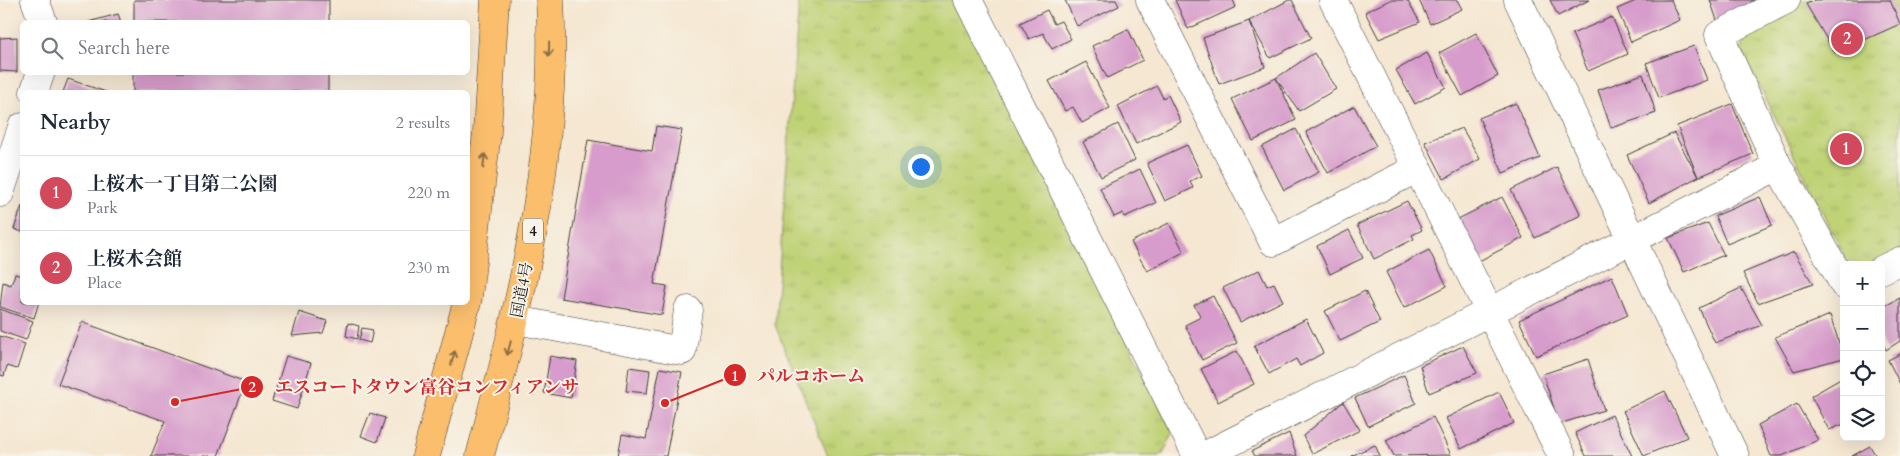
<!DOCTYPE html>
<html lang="en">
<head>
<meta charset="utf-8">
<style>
	body { margin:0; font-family:Cardo,"Noto Serif JP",serif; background:#f6f6f7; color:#1f2937 }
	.controls { position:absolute; right:15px; bottom:15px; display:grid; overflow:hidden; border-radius:8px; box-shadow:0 5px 20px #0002 }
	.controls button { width:45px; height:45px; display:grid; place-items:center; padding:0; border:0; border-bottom:1px solid #e0e1e3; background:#fff; color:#1f2937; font:25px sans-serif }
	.you { position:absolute; left:920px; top:166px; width:18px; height:18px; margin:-12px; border:4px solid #fff; border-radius:50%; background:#1a73e8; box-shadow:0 0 0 8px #1a73e833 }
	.badge { display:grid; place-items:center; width:32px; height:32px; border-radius:50%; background:#d1495b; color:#fff; font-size:16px; font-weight:700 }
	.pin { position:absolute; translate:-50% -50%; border:2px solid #fff; box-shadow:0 1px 5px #0006 }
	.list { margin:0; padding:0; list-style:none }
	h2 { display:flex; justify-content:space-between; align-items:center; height:65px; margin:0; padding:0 20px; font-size:21px }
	h2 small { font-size:16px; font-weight:400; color:#747a83 }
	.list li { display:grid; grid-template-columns:32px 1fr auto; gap:15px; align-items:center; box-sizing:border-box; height:75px; padding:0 20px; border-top:1px solid #e0e1e3 }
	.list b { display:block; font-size:19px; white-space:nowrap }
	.list p { margin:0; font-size:16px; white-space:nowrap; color:#747a83 }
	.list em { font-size:16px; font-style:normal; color:#747a83 }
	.icon { flex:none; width:28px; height:28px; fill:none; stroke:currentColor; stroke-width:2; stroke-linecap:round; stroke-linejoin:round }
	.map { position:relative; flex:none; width:1900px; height:456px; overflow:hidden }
	.search { position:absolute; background:#fff; box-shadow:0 5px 20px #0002; left:20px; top:20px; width:450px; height:55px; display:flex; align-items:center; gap:12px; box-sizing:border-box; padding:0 18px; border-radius:8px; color:#747a83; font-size:19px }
	.panel { position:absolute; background:#fff; box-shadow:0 5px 20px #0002; left:20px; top:90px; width:450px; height:215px; border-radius:8px }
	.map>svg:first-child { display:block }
	.park { fill:url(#park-tufts); stroke:#6e7749 }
	.building { fill:#d79ccb }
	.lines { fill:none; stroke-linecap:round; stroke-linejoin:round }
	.minor-casing { stroke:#3d3a37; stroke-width:29 }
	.highway-casing { stroke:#3d3a37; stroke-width:29 }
	.minor { stroke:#fff; stroke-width:28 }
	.highway { stroke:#fabe6d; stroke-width:28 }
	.oneway { stroke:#8b6d44 }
	.labels { text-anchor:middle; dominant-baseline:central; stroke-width:4; stroke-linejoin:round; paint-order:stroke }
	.shield { fill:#f7f3e8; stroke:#5e5c59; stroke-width:1 }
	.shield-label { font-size:15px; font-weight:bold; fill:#1c1c1c }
	.street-label { font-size:16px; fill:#1c1c1c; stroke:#f7f3e8 }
	.leader { fill:none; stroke:#d62828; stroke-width:2 }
	.callout-dot { fill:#d62828; stroke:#f7f3e8; stroke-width:2 }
	.mark-label { font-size:15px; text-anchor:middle; font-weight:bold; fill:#fff }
	.callout-label { font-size:18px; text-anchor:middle; font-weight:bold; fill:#d62828; stroke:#f7f3e8; stroke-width:4; stroke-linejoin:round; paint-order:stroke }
</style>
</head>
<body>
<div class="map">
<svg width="1900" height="456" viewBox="0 0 1900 456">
	<defs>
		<pattern id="park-tufts" width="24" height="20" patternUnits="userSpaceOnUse" patternTransform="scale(1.25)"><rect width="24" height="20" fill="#bfd276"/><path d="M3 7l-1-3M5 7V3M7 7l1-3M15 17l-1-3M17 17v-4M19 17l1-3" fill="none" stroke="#a4b466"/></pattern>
	</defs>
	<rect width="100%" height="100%" fill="#f7f3e8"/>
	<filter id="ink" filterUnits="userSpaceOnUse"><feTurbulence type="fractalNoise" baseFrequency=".02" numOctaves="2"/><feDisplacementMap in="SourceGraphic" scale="10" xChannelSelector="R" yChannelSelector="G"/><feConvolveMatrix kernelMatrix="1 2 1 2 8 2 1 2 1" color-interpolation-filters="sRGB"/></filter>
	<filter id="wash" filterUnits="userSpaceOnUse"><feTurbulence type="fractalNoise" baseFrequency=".0096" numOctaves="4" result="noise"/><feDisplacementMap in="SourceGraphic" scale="20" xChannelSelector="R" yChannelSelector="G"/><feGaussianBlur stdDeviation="1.12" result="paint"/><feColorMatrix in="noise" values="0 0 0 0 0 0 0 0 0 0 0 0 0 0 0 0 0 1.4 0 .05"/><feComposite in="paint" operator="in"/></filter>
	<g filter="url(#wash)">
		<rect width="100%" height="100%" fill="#f5e7d1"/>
		<path class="park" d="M799,0H957L1173,433L1163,454L1159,456H828L775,325Z
			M1802,0H1900V250C1879,261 1870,268 1847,261L1741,49L1748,27Z"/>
		<g id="blocks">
			<path class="building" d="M134,0H329V22H134Z
				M1065,0H1116L1119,6L1077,26Z
				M1175,0H1233L1236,7L1188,29Z
				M1289,0H1292L1311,38L1270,58L1249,21Z
				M1390,0H1407L1420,22L1379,39L1365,12Z
				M1419,0H1457L1462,9L1430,24Z
				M1550,0H1589L1558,16Z
				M1638,0H1671L1680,20L1631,42L1617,9Z
				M1710,0H1754L1718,23Z
				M1815,0H1890L1900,24L1835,53L1806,4Z
				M1047,10L1054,24L1061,21L1071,39L1052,49L1043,33L1029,39L1020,23Z
				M118,14L121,22H88Z
				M1612,17L1628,54L1588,71L1572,34Z
				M1249,21L1265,67L1219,84L1203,38Z
				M1128,29L1143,60L1107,78L1092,46Z
				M1476,33L1498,76L1462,96L1439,53Z
				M17,37V72L0,71V38Z
				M1694,46L1707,80L1659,98L1646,63Z
				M1314,53L1336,89L1299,111L1276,78L1296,120L1253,141L1232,99L1276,78Z
				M1427,53L1446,87L1415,104L1396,70Z
				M1086,62L1110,108L1082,123L1073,107L1065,111L1049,81Z
				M133,72H328V92H133Z
				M1643,74L1656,113L1611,128L1598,90Z
				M68,79L106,92H63Z
				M1157,86L1163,98L1168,95L1181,122L1136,144L1118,106Z
				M1516,103L1540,158L1503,173L1479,118Z
				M1732,104L1753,154L1698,177L1649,203L1627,155L1674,133L1698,177L1677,126Z
				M1354,106L1376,146L1328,173L1306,132Z
				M1118,124L1135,160L1101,177L1083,142Z
				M656,126L682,130L654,284L667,286L662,315L561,298L588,140L652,151Z
				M1462,128L1480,159L1444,179L1425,142Z
				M1296,129L1319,172L1284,190L1262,147Z
				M1187,145L1202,176L1190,181L1193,188L1165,201L1147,163Z
				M1557,167L1581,215L1535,238L1511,190Z
				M1140,169L1156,203L1124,217L1123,213L1114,217L1100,188Z
				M1502,197L1523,238L1479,261L1458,219Z
				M1760,197L1772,225L1727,244L1715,216Z
				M1407,201L1422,230L1412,235L1414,239L1374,259L1357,225Z
				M22,206V232L14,229Z
				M1169,223L1184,252L1147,271L1131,242Z
				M1708,223L1724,255L1684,272L1668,238Z
				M1349,230L1363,258L1330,274L1317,246Z
				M1429,250L1447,286L1404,308L1386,272Z
				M1794,252L1813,284L1758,303L1743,273Z
				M1259,270L1267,286L1274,283L1283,301L1240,322L1223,288Z
				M15,274L22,276V302H39L34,318L0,307L3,282L11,285Z
				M1612,276L1628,315L1536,356L1519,320Z
				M1741,288L1762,325L1715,343L1699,308Z
				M1365,291L1380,322L1340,341L1325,311Z
				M1213,296L1237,343L1202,360L1185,325L1201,317L1194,305Z
				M1900,298V341L1886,350L1881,340V308Z
				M0,309L33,321L26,340L0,331Z
				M299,312L327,321L323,333L292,336Z
				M1830,315L1844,358L1794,371L1775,337Z
				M1306,319L1323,353L1300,366L1296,359L1269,374L1254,346Z
				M82,322L246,382L218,456H151L165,421L58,384Z
				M348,323L359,326L357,339L346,336Z
				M362,328L373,330L370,343L359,340Z
				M0,336L25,344L17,369L7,366L4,376L0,375Z
				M1463,346L1477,373L1429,393L1420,366Z
				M1237,351L1254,384L1218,402L1201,369Z
				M1900,354V384L1888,360Z
				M286,356L311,363L297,409L272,401Z
				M550,356L577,361L571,398L544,393Z
				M1588,359L1604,410L1559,424L1543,374Z
				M629,367L650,370L647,393L626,391Z
				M660,368L682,372L666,456H618L622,434L646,439Z
				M1404,375L1416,403L1368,426L1355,398Z
				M1844,377V424L1829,430L1811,396Z
				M1665,391L1687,437L1644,456L1623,411Z
				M1499,392L1514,423L1461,449L1446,418Z
				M1343,402L1360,430L1312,454L1303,436Z
				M1797,404L1818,440L1782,456H1771L1758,425Z
				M370,413L385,418L377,442L361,436Z
				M1612,415L1632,456H1586L1575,433Z
				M1433,417L1451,455L1394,456L1386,440Z
				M1289,433L1297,456H1255L1252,451Z
				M1375,445L1380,456H1351Z
				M1870,446L1876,456H1852Z"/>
		</g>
	</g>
	<g filter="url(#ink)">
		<use href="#blocks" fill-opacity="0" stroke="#3d3a37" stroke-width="1"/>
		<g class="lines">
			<defs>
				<path id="minor" d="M35,0L43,22
					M968,0L1197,456
					M1150,0L1273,242L1416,169
					M1333,0L1562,456
					M1518,0L1735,456
					M1786,0L1719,35L1778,166L1844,285
					M34,92L41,72
					M0,193L22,127
					M1881,270L1900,261
					M516,320L682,351L688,310
					M1204,456L1778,166"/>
				<path id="highway" d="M468,297L487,132L495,0
					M426,456L467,302
					M480,456C519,308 559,155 550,0"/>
			</defs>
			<use href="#minor" class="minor-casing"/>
			<use href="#highway" class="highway-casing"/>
			<use href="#minor" class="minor"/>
			<use href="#highway" class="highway"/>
		</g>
		<defs><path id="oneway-shaft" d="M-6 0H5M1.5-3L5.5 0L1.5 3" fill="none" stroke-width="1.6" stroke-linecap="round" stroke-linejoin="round" transform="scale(1.25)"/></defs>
		<g class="oneway">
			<use href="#oneway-shaft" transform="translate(549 49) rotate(91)"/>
			<use href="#oneway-shaft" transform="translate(484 161) rotate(-84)"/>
			<use href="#oneway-shaft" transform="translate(509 348) rotate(105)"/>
			<use href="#oneway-shaft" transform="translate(453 358) rotate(-75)"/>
		</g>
	</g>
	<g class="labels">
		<rect class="shield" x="523" y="218.5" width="20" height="25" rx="4"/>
		<g class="shield-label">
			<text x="533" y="231">4</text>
		</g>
		<g class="street-label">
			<text transform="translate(522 290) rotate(-79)">国道4号</text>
		</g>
	</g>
	<path class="leader" d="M665 403L735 375M175 402L252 387"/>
	<g class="callout-dot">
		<circle cx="665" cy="403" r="5"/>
		<circle cx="175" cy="402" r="5"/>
		<circle cx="735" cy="375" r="12"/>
		<circle cx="252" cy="387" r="12"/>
	</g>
	<g class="mark-label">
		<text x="735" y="381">1</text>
		<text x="252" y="392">2</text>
	</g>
	<g class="callout-label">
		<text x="811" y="382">パルコホーム</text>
		<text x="427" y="393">エスコートタウン富谷コンフィアンサ</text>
	</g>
</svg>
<div class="controls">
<button>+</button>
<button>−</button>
<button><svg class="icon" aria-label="locate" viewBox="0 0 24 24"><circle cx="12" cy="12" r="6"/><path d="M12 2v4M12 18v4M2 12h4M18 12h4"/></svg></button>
<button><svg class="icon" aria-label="layers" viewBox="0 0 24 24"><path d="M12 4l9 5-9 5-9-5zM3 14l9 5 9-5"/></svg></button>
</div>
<div class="you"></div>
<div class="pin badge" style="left:1846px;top:149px">1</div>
<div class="pin badge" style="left:1847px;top:39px">2</div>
<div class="search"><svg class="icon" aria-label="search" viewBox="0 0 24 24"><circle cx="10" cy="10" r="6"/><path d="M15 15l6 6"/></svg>Search here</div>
<section class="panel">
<h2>Nearby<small>2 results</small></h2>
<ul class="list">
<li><span class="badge">1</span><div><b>上桜木一丁目第二公園</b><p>Park</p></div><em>220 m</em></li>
<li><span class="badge">2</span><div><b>上桜木会館</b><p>Place</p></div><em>230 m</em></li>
</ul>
</section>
</div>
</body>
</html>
